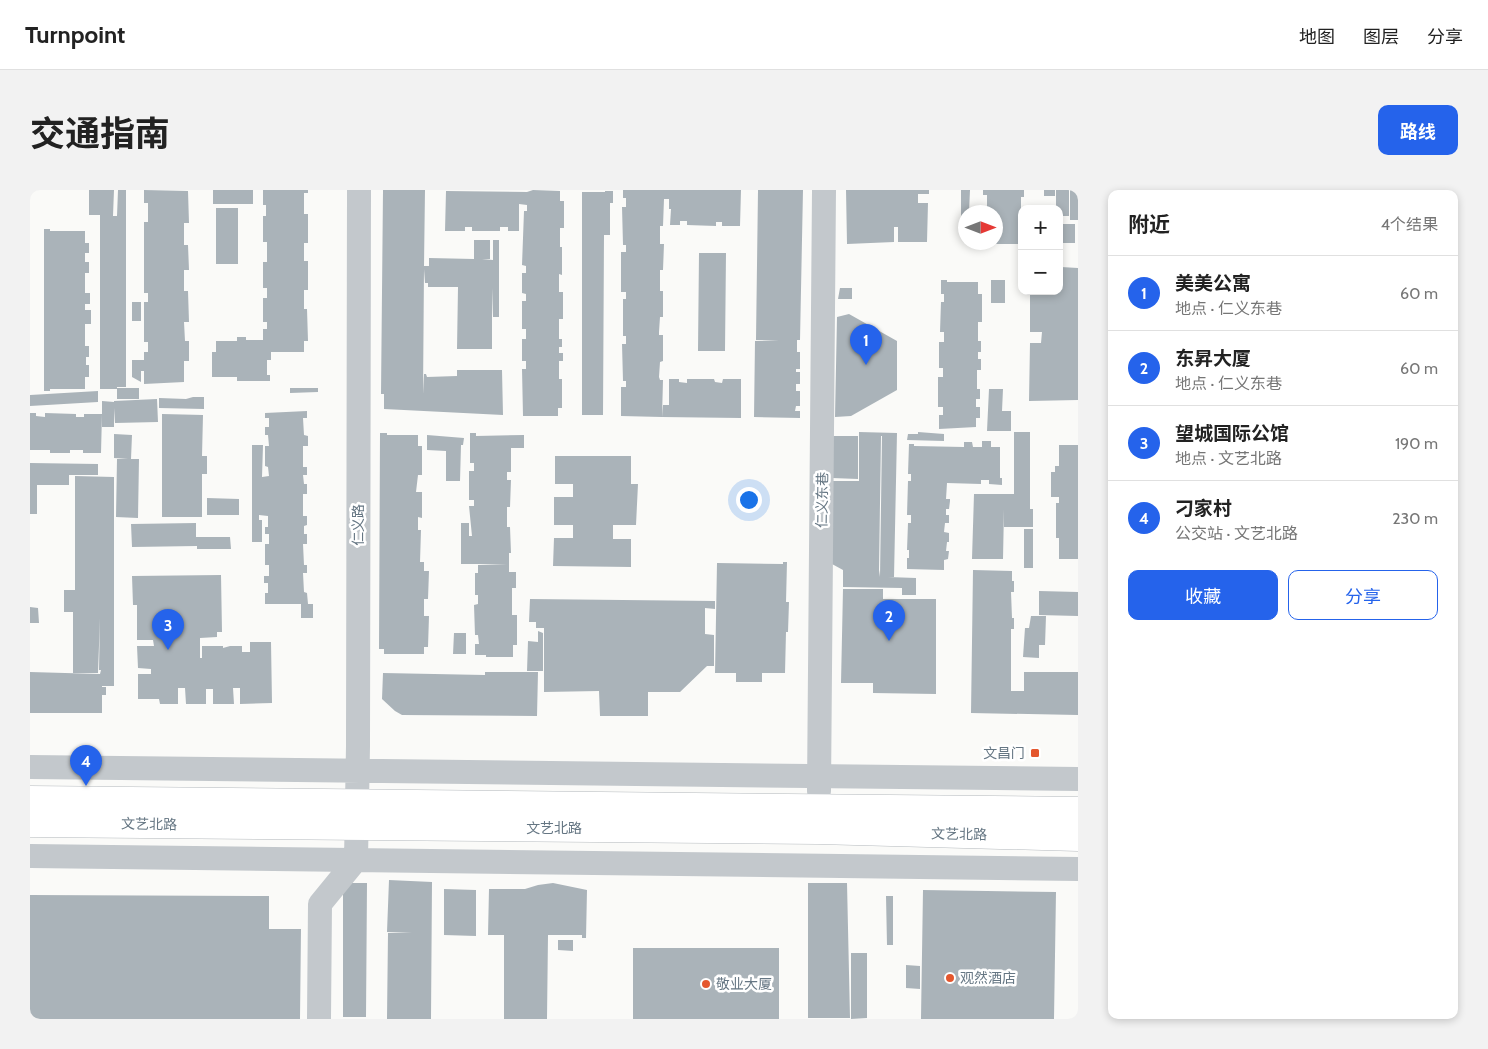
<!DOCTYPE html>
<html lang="zh">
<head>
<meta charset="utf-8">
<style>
	body { margin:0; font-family:Cabin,"Noto Sans SC",sans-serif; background:#f2f2f2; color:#222 }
	.controls { position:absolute; right:15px; top:15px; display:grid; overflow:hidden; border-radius:10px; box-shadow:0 2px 8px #0003 }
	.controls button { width:45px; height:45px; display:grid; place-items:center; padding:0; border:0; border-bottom:1px solid #e0e0e0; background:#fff; color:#222; font:25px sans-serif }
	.compass { position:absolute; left:928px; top:15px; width:45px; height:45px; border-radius:50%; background:#fff; box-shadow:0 2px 8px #0003; rotate:90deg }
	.you { position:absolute; left:718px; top:309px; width:18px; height:18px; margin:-12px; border:4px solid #fff; border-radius:50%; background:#1a73e8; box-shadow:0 0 0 8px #1a73e833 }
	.badge { display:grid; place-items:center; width:32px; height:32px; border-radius:50%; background:#2563eb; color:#fff; font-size:16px; font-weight:700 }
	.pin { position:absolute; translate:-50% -41px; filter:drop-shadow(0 1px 2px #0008) }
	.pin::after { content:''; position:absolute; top:26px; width:18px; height:15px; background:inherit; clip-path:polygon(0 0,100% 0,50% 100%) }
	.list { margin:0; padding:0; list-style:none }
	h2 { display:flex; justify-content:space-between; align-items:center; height:65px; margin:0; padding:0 20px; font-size:21px }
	h2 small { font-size:16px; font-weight:400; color:#767676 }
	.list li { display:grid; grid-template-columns:32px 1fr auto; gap:15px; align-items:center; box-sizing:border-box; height:75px; padding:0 20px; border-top:1px solid #e0e0e0 }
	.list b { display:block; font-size:19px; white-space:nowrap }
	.list p { margin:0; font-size:16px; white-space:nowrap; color:#767676 }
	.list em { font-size:16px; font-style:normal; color:#767676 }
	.actions { display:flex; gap:10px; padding:15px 20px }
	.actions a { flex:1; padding:11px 0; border:1px solid #2563eb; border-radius:10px; text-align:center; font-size:18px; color:#2563eb }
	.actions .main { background:#2563eb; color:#fff }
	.map { position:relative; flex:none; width:1048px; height:829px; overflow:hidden; border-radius:10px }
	header { display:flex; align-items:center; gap:30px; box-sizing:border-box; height:70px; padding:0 25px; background:#fff; border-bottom:1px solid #e0e0e0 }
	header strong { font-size:24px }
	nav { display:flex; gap:28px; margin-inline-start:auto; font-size:18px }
	.intro { display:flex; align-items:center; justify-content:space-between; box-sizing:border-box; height:120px; padding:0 30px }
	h1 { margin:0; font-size:35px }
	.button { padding:12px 22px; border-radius:10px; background:#2563eb; color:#fff; font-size:18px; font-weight:700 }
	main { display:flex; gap:30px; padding:0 30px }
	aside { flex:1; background:#fff; border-radius:10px; box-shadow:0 2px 8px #0003 }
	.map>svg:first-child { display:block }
	.building { fill:#aab3b9; fill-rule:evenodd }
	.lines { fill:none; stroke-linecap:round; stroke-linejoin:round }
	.major-casing { stroke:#b5babe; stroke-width:29 }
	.minor { stroke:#c3c8cc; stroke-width:24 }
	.major { stroke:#fff; stroke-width:28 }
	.poi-dot { fill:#e4572e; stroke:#fff; stroke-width:2 }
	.labels { text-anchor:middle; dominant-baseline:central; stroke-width:5; stroke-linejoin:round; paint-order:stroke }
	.street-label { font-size:14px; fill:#657683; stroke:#fff }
	.poi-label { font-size:14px; fill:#657683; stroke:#fff; text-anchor:start }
</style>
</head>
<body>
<header>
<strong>Turnpoint</strong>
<nav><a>地图</a><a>图层</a><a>分享</a></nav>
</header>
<div class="intro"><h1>交通指南</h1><a class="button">路线</a></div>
<main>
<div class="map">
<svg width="1048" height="829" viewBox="0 0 1048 829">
	<rect width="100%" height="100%" fill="#fafaf8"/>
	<path class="building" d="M59,0H84L83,26H87L88,0H96V197H87V199H70V25H59Z
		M114,0L158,1L159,33H154V55H158L159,80H154V101H158L159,132H154L155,151H159V171H154V192L114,194V181H111V192L102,187V170H114V162H118V152H114V112H118V103H114V32H118V13H114Z
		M183,0H223V14H183Z
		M233,0H278V3H274V24H278V53H274V71H278V100H274V119H277L278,151H274V162H241V170H237V185H240V191H207V187H182V162H186V151H207V147H216V150H233V139H237V132H233V108H237V98H233V72H237V52H233V26H236V15H233Z
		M353,0H395L394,76H399V68L444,69V50H460V69H452L463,70V50H469V127H463L462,98V159H427L428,97H398V93H395L394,79L393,204L394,184H396L397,187L427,186V180H472L473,225L354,219V204H351Z
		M503,0L530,1V11H534V38H530V57H532V85L529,84V102H533V129H529V149H532V157H529V163H533V171H529V189H532V218H528V226H493L492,179H496V171H492V149H496V139H492V111H496V104L492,103V83H496V76L492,75L494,21H497V15L489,14V41H478V37H470V41H442V37H435V41H415L416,1L497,2Z
		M593,0H711L710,36H692V32H686V36L657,35V31H650V35H640L641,19H639V9H634L633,36H630V54H634L633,80H630V101H633V127H630L629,142V145H633V171L630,172L629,187L630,190H633L632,227L591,226V197H596V191H593L592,154H596V146H593V109H596V102H591V62H596V55H593L592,17H596V8H593Z
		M728,0H773L770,150H767V162H770V179H766V182H770V194H766V201H770V216H766L765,221H770V228L724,227L725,151L749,150H726Z
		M816,0H899V4H888V13H898L897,52H868V37H864V52L817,54Z
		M931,0H940L939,22H936V48H931Z
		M953,0H994V7H991V54H966V22H957V5H953Z
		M1014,0H1025V6H1014Z
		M1026,0H1039V26H1029V19H1026Z
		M1040,0H1048V30H1040Z
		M575,1H583V13H580V45H574L573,225H552V2H575Z
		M186,18H208V74H186Z
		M1029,34H1045V53H1029Z
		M14,39H20V41H55V53H59V63H55V72H59V83H55V103H60V114H55V120H61V134H55V156H59V167H56V175H59V187H55V199H20V201H14Z
		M669,63H696L695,161H668Z
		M1031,77L1048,78V210L999,211L1000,153H1011L1012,142H1000V101H1029Z
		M911,90H917V92H948V104H952V132H948V151H951V162H948V169H951V180H947V199H950V209H946V217H950V228H946V237L909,239V225H913V217H908V187H913V178H909V152H914V142H910L911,112H914V104H911Z
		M961,90H975V113H961Z
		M810,98H822V109H808Z
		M102,112H111V131H102Z
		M819,124L867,151V200L821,226L805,227L807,127Z
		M639,189H649V192L657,193V189H684L685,192L692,193L693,189H711V228L632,227L633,215H639Z
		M87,198H109V209H87Z
		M260,198H288V202L260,203Z
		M959,199H973L972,221H981V241H957Z
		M68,201V212L0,216V205Z
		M163,207H174V219L129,218V208L156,209Z
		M127,209L128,232L85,233L84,218V237H72V211L84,212V211Z
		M277,221V228H273L274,245L278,246V256H273V277H277V285H273L274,294H277V304H273V326H277V335L274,336V344H277V354H273L274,375H277V383H273L274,402L277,403L278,414H235V403H238V393H234V386H239V375H235V354H239V344H235V337H238V326L229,325V330H232V352H222V255H233L232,287L239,286L238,277L235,276V256H239L238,245H235V237H239V228H235V223Z
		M0,223H6V226L15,227V223L46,224V227H54V224H72L71,263H53V260H40V263H20V260H0Z
		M132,224L173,225L172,266H177V284H172V327H132Z
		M829,242L867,243L864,387H858L886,388V405H872V398L813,397V380L802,374V291H829ZM851,246H852L850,387L849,380Z
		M888,242L914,244V251L877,250L878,244H888Z
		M984,242H1000V319H1003V337H974V319L973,369H942L944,304H984Z
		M350,243H357V245H388V256H392V285H388L386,302H392V328L388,327V340H391L390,372H394V381H399L398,409H394V426H399L398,457H394V464H354V459H349Z
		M440,243H446V246L494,245V258H481V282H477V290H481L480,317H477V337H480L481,363H479V382H486V398H482V425H487V455H483V467H456V465H445V454H449L448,445H445L444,415L448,414V405H445V383H448V375L477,374H431V333H439V346H442L439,316H444V310H439V281H444V273H440Z
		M84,244L102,245L101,269H109L108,328L86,327L87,269H98L84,268Z
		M397,245L434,248L433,255H431L430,291H416V261L397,260Z
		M802,246H828V289L802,288Z
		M952,251H961V257H970V288H972V295L959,294V290H951V294L917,293L916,309H920V311L919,319H916V325H919V333H915L914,342L919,343V352H917L916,361H919L918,369L914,370V380L877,379V368H879V360H877L878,333H881V325H877L878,291H881V284H878L879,254H884V256L934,257V252H942L943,257H952Z
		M1029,255H1048V369H1029V348H1026V313H1029V307H1021V282H1025V276H1029Z
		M525,266H601V294H608L606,335H583V349H601V377L523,376L524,348H543V335H524V307H543V294H525Z
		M0,273L68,274V285H39V295H7V324H0Z
		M45,286L84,287V496H72V497H76V505H72V523H0V482L70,484L71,480H69L70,428L68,483H43V422H34V400H45Z
		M177,308L209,309V325H177Z
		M166,333V347H200L201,359H167V356L102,357L101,334Z
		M994,339H1003V378H994Z
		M753,372H757L756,412H759L758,442H756L755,483H732V492H706V483H685L687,373L753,374Z
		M943,380L982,381V391H984V402H981L982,428H984V439H981V501H994V482H1048V525L941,523Z
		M191,385L192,442H187V447L170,448V468H172V456H193V458L200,456H212V462H220V452H241L242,513L210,514V498H203L204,514H183V499H176V514H156L155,498H148V514H130L129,509H108V484H121V479L108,478L107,456H124L123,450H107V415H103L102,386Z
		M813,399H853V409H906V504L843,503V493H811Z
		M1009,401L1048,402V426L1009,425Z
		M500,409L685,411V419L675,418V444L684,445V476H677L650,502H618V526H570L569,501L514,502V438H506V432H499Z
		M271,414H283V428H271Z
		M0,417L8,418L9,433H0Z
		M1001,426H1016L1015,455H1009V468L993,467L995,438H999Z
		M508,441L513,443V481H497L498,451L508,452Z
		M424,443H436V464H423Z
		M455,482H508L507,526L372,525L365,521L352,509L353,483L455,485Z
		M359,690L402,692L401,829H357L358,743H382L357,742Z
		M313,693H337L336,827H313Z
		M523,693L557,700L556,748H552V745H518L517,829H474V745H458L459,699H495L508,695Z
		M778,693H817L820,828H778Z
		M414,699L446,700V746L414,745Z
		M893,700L1026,702L1024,829H891Z
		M0,705L239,706V739H271L270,829H0Z
		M856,706H863V755H857Z
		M528,750H543V761L528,760Z
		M603,758H749V829H603Z
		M821,763H837V828L821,829Z
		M876,775L890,776V799L876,798Z"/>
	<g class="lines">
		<defs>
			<path id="major" d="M0,610L1048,621
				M0,633L788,640L1048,647"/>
		</defs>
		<use href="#major" class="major-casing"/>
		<path class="minor" d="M0,577L1048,589
			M789,601L794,0
			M0,666L1048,679
			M289,829L290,714L326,670L328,556L329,0"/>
		<use href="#major" class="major"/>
	</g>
	<g class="poi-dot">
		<rect x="1000" y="558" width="10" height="10" rx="2.5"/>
		<circle cx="920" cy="788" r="5"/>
		<circle cx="676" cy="794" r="5"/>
	</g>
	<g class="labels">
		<g class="street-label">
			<text transform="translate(792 310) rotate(-89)">仁义东巷</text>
			<text transform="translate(328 335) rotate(-90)">仁义路</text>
			<text transform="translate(119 634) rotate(1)">文艺北路</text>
			<text x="524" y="638">文艺北路</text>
			<text transform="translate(929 644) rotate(1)">文艺北路</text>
		</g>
		<g class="poi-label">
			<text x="995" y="563" text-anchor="end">文昌门</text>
			<text x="930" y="788">观然酒店</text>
			<text x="686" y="794">敬业大厦</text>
		</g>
	</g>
</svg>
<div class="controls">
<button>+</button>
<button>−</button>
</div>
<svg class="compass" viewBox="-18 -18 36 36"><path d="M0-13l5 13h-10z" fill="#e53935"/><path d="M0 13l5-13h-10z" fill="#767676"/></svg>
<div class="you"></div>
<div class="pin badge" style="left:836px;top:175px">1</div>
<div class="pin badge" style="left:859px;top:451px">2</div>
<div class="pin badge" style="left:138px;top:460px">3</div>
<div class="pin badge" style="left:56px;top:596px">4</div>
</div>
<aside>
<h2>附近<small>4个结果</small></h2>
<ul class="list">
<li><span class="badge">1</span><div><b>美美公寓</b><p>地点 · 仁义东巷</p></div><em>60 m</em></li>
<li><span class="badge">2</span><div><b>东昇大厦</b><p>地点 · 仁义东巷</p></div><em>60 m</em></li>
<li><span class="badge">3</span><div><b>望城国际公馆</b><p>地点 · 文艺北路</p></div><em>190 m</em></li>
<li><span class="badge">4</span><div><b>刁家村</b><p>公交站 · 文艺北路</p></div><em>230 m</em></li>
</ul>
<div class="actions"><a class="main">收藏</a><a>分享</a></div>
</aside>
</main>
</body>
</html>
